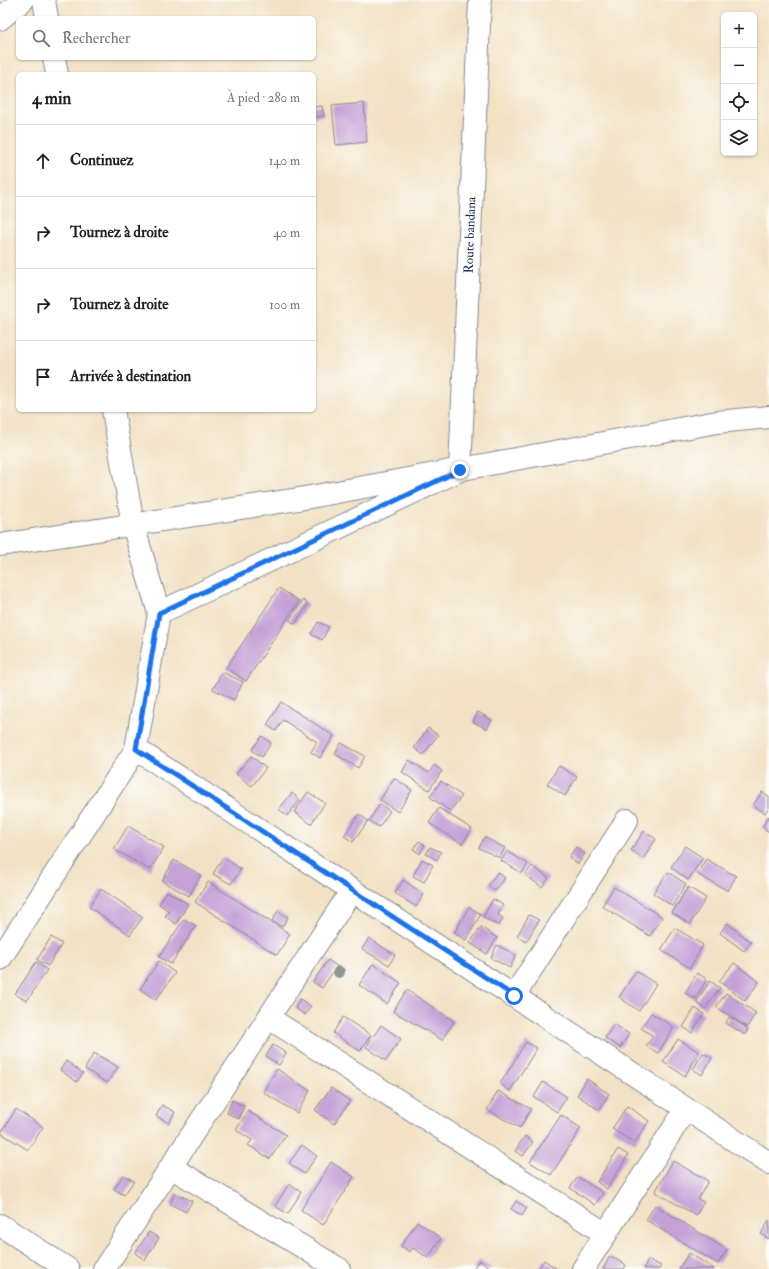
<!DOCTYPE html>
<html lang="fr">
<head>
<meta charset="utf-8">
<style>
	body { margin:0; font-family:"IM FELL Double Pica",serif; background:#f6f6f6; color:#222 }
	.controls { position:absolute; right:12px; top:12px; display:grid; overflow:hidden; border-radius:6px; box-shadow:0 1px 3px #0004 }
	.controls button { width:36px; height:36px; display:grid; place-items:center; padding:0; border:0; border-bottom:1px solid #e0e0e0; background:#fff; color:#222; font:20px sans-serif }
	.stop { position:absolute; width:12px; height:12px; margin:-9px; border:3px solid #1a73e8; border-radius:50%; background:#fff }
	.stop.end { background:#1a73e8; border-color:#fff; box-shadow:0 1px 4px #0008 }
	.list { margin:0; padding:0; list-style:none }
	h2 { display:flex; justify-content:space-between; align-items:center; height:52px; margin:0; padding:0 16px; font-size:17px }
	h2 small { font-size:13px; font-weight:400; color:#767676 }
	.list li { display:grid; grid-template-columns:26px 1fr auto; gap:12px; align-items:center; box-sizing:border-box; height:72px; padding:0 16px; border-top:1px solid #e0e0e0 }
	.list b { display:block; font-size:15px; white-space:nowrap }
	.list em { font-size:13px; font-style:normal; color:#767676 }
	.icon { flex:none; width:22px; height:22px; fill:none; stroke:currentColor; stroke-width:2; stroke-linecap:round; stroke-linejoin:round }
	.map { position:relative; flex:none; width:769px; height:1269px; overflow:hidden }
	.search { position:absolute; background:#fff; box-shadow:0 1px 3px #0004; left:16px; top:16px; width:300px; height:44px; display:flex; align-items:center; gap:10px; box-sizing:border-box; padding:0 14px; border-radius:6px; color:#767676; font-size:15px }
	.panel { position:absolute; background:#fff; box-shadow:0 1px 3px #0004; left:16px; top:72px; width:300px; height:340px; border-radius:6px }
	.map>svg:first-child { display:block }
	.building { fill:#c5a1d7 }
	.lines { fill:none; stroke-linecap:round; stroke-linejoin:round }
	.minor-casing { stroke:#868891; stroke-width:24 }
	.minor { stroke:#fff; stroke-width:22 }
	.tree { fill:#8c9a94 }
	.route { stroke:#1a73e8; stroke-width:5 }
	.labels { text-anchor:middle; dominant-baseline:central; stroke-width:4; stroke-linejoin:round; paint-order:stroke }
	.street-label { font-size:13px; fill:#1b2f5e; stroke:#fdfcf7 }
</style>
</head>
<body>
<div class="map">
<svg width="769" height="1269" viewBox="0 0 769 1269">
	<rect width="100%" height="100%" fill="#fdfcf7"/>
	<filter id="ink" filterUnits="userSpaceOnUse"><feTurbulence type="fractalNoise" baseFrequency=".025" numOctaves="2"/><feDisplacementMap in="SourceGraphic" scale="8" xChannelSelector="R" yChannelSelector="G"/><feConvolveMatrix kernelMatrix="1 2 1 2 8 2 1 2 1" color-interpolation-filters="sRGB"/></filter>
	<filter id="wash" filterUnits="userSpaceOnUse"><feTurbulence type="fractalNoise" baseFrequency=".012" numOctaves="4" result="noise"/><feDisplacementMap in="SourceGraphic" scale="16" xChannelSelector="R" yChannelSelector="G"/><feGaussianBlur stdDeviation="0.9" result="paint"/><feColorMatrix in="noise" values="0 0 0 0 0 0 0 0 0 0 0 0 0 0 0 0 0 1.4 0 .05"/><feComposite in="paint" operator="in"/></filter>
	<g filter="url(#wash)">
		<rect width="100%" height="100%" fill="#f2e1c4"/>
		<g id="blocks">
			<path class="building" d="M364,103L367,142L336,145L332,106Z
				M322,106L324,116L314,117V107Z
				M279,588L299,601L246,681L226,668Z
				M303,600L308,604L295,624L289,620Z
				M318,622L329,627L322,640L311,634Z
				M222,672L243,682L234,700L213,689Z
				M281,702L334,736L320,758L311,752L317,742L283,720L276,731L267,725Z
				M478,712L492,720L487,729L473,722Z
				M428,728L438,735L423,755L414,748Z
				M262,736L271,743L262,757L252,750Z
				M341,743L365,756L358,768L335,754Z
				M251,756L266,768L252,786L236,774Z
				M409,760L429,773L434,765L442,771L429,790L402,772Z
				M559,766L577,777L565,796L547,784Z
				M394,778L412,790L398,812L380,800Z
				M441,781L462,796L450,811L430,797Z
				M308,792L325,803L311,824L294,812Z
				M762,792L769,796V808L765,813L753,805Z
				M292,793L300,800L287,816L279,809Z
				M380,804L390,811L379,827L369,821Z
				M439,808L472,829L462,844L429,823Z
				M359,814L368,821L353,842L344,836Z
				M769,816V832L762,827Z
				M128,826L164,847L150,870L114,849Z
				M644,831L656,839L643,859L631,850Z
				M484,837L505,848L500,858L479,848Z
				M419,841L425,845L420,854L413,849Z
				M685,846L703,858L688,880L671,867Z
				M430,847L441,852L437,860L426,854Z
				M576,847L585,854L578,864L569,857Z
				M507,851L528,864L522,873L501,861Z
				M223,857L241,869L231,884L213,874Z
				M422,859L433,865L424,882L413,876Z
				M706,859L736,876L728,891L697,874Z
				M174,860L201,875L189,896L162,881Z
				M532,866L549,878L542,887L525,875Z
				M498,872L505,878L495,891L488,885Z
				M668,872L686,884L672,906L653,893Z
				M403,880L424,894L416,907L395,893Z
				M208,882L290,934L277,955L195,902Z
				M614,887L662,917L650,936L602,906Z
				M688,887L706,898L690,924L672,913Z
				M101,889L143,917L130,935L89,907Z
				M167,891L188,904L176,924L165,916L169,911L159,904Z
				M493,899L503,905L498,915L503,918L499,926L483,917Z
				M469,907L481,914L466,940L454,933Z
				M278,911L288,917L282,927L272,921Z
				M529,915L539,920L526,942L517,936Z
				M184,919L196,926L171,964L159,957Z
				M727,923L751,942L744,951L720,933Z
				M481,927L497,938L487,954L470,943Z
				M675,928L703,945L690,968L661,950Z
				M51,937L62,944L48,966L37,960Z
				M369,938L395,955L389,965L362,949Z
				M497,945L516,955L510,968L491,958Z
				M328,960L337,966L322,988L313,982Z
				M159,961L175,973L156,1000L140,989Z
				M36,962L47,970L27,1001L15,994Z
				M734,963L759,982L745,1001L719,981Z
				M373,964L401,983L387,1004L359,985Z
				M636,971L656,984L639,1011L619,997Z
				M697,973L707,979L695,999L685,993Z
				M710,981L720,988L705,1009L696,1002Z
				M407,990L454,1021L442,1040L393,1011Z
				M726,993L756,1013L747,1027L716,1007Z
				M300,999L311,1006L305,1015L295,1008Z
				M695,1008L704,1014L692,1033L683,1027Z
				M651,1013L674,1027L658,1053L646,1046L653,1036L641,1028Z
				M343,1017L371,1035L360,1051L333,1033Z
				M729,1017L748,1029L745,1035L726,1023Z
				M614,1024L629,1034L620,1048L605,1038Z
				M381,1025L401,1039L386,1061L366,1047Z
				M678,1039L699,1052L685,1076L663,1062Z
				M526,1042L537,1048L510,1091L500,1084Z
				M273,1045L286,1053L279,1065L266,1056Z
				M94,1053L118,1067L107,1083L85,1069Z
				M703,1053L712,1058L702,1075L693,1069Z
				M66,1061L83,1073L77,1082L60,1070Z
				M277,1069L310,1091L297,1113L263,1092Z
				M587,1079L609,1094L599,1110L577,1095Z
				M543,1082L567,1097L557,1112L534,1097Z
				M331,1088L350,1101L334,1124L315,1110Z
				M498,1091L531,1109L520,1128L487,1110Z
				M232,1100L244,1106L239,1119L227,1113Z
				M162,1105L175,1112L169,1123L156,1116Z
				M627,1106L649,1121L635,1143L612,1129Z
				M16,1109L43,1127L28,1150L1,1133Z
				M248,1111L286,1135L270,1159L248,1145L252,1140L236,1130Z
				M561,1115L581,1128L551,1175L530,1162Z
				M525,1136L533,1142L523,1156L515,1151Z
				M302,1145L317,1156L304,1174L289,1163Z
				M618,1149L628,1155L607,1189L597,1182Z
				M673,1161L708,1181L698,1199L704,1202L696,1215L655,1192Z
				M331,1162L354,1177L323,1225L301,1210Z
				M123,1175L134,1181L124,1195L114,1189Z
				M578,1177L603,1193L595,1205L570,1188Z
				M289,1184L301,1192L288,1214L275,1206Z
				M175,1193L192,1201L186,1212L170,1204Z
				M516,1201L527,1208L522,1216L511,1209Z
				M655,1205L727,1250L718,1264L646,1220Z
				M769,1220V1239L761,1234Z
				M417,1221L441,1238L428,1258L413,1248L410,1252L401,1246Z
				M149,1232L159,1238L145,1260L135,1253Z
				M689,1253L714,1269H680L679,1268Z
				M610,1256L626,1265L624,1269H603Z
				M479,1260L493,1269H473Z
				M544,1260L557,1269H538Z
				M648,1260L661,1266L659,1269H644Z"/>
		</g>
	</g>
	<g filter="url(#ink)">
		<use href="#blocks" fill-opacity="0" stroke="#868891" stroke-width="1"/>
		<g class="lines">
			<defs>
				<path id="minor" d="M44,0L47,18
					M0,19L23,0
					M54,58L57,74
					M113,410L133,525L159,613
					M0,545L299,499L717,422L769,417
					M136,749L769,1163
					M0,959L136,749L159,613L460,470L480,0
					M514,996L627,820
					M269,1018L606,1234
					M171,1167L339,1269
					M0,1225L68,1269
					M104,1269L352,890
					M583,1269L686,1109"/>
			</defs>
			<use href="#minor" class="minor-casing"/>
			<use href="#minor" class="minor"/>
		</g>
		<circle class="tree" cx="339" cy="972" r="6"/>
	</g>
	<g class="lines" filter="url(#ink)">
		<path class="route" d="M460,470L159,613L136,749L514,996"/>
	</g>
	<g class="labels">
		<g class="street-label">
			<text transform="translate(470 235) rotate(-88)">Route bandana</text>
		</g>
	</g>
</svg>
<div class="controls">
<button>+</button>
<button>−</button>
<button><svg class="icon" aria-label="locate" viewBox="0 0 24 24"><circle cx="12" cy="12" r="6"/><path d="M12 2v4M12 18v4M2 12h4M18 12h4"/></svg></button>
<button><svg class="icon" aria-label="layers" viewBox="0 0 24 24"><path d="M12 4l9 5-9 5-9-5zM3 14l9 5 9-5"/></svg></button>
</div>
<div class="stop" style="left:514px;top:996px"></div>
<div class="stop end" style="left:460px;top:470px"></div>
<div class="search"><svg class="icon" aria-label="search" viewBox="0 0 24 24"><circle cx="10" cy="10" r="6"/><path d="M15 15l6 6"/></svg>Rechercher</div>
<section class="panel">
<h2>4 min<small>À pied · 280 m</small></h2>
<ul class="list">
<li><svg class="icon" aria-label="ahead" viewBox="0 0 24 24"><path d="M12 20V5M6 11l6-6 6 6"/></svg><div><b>Continuez</b></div><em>140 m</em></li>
<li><svg class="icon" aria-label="right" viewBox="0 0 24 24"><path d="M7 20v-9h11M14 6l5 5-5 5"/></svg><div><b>Tournez à droite</b></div><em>40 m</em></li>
<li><svg class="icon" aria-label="right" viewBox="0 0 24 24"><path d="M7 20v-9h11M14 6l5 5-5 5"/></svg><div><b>Tournez à droite</b></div><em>100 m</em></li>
<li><svg class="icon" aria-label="arrive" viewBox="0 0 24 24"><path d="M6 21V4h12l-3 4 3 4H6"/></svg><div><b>Arrivée à destination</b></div></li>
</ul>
</section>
</div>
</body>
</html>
